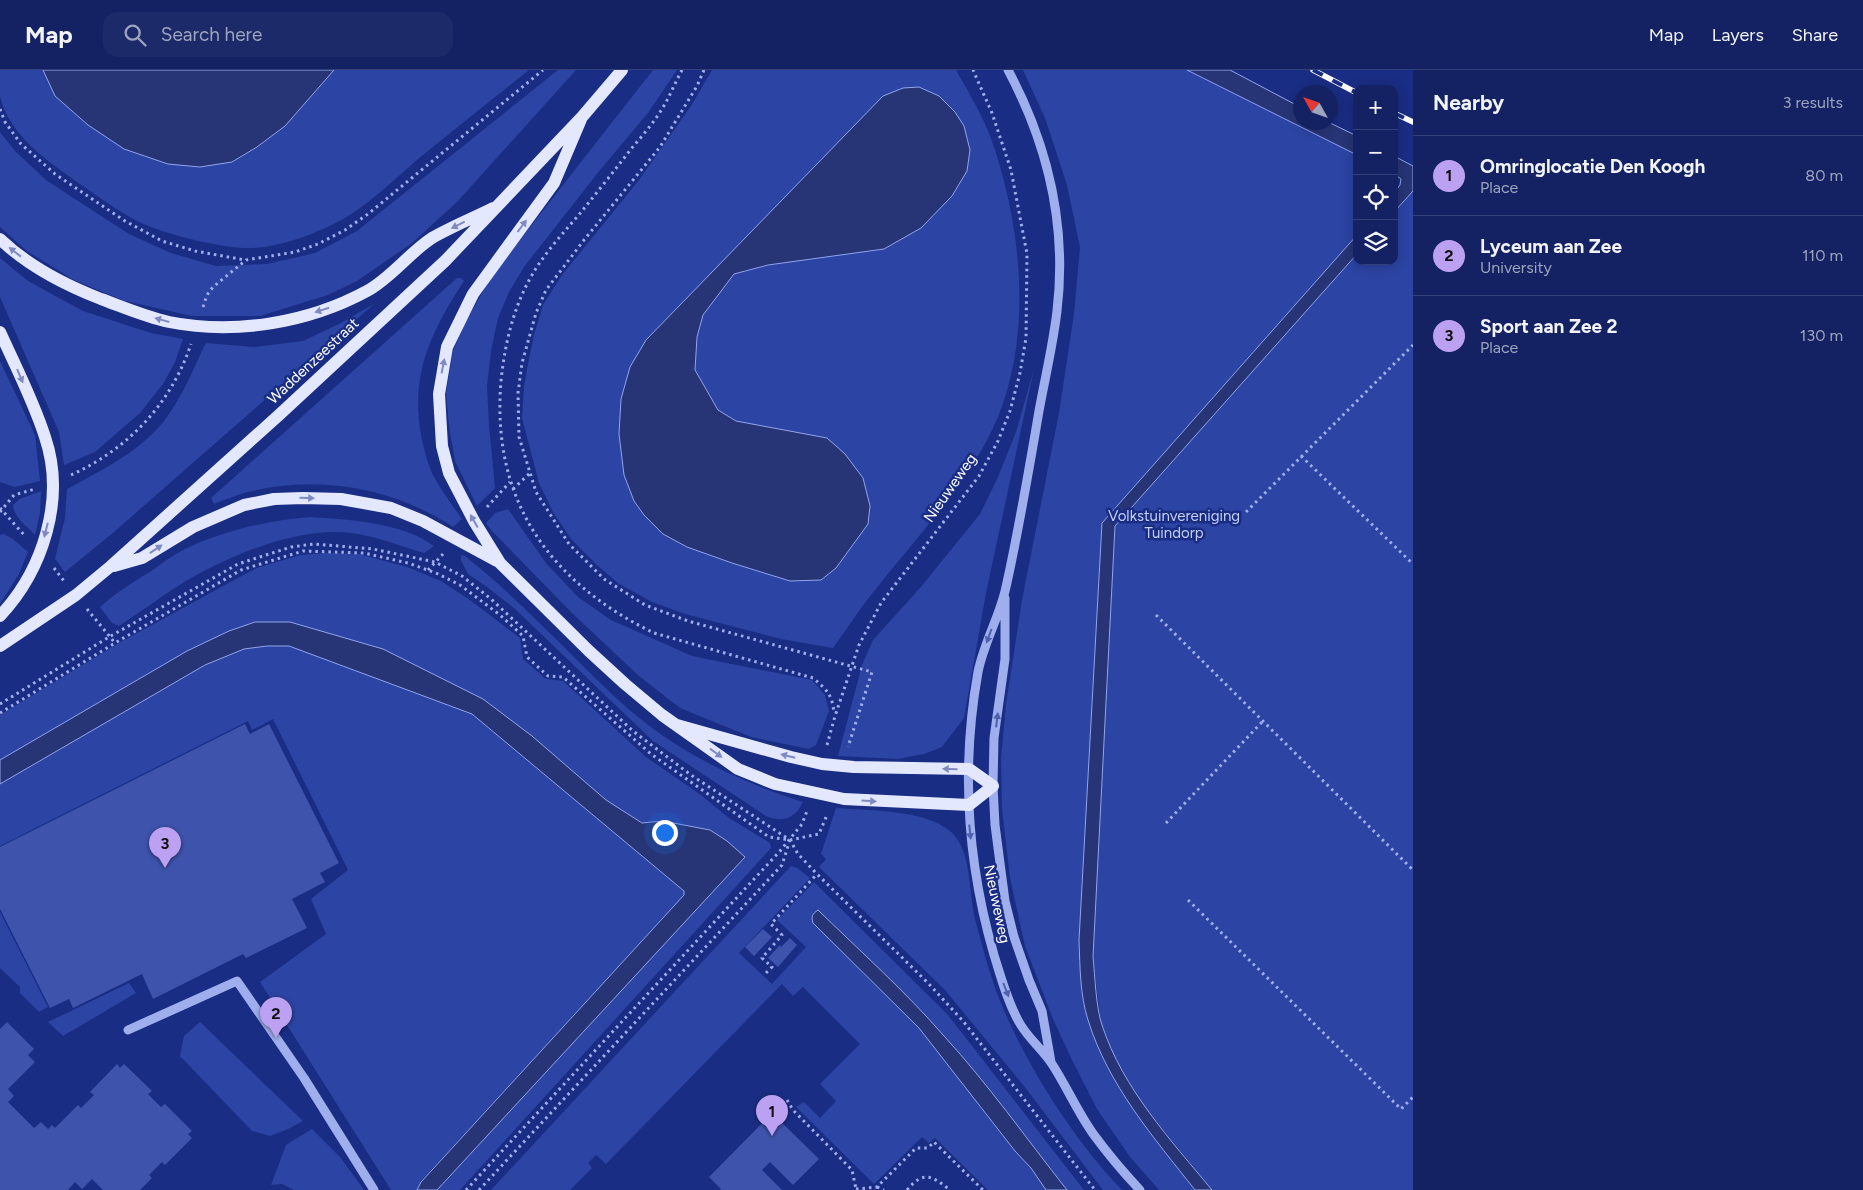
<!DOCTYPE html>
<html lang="en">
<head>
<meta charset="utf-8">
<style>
	body { margin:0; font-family:Figtree,sans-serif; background:#1d2a69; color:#f1f3f6 }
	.controls { position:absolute; right:15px; top:15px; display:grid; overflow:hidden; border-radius:10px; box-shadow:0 2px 12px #0003 }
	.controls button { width:45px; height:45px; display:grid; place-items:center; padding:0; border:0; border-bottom:1px solid #333f78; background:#142263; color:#f1f3f6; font:25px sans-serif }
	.compass { position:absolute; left:1293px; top:15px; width:45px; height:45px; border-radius:50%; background:#142263; box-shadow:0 2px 12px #0003; rotate:310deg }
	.you { position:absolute; left:664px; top:762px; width:18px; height:18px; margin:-12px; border:4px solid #fff; border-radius:50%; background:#1a73e8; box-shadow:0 0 0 8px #1a73e833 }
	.badge { display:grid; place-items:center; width:32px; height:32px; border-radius:50%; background:#bca0f2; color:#111; font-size:16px; font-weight:700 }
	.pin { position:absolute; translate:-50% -41px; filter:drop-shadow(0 1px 2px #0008) }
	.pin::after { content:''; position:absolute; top:26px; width:18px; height:15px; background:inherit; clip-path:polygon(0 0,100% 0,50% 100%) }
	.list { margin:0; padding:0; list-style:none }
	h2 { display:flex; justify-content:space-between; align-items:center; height:65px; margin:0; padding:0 20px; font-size:21px }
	h2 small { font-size:16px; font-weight:400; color:#9da4be }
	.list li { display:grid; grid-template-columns:32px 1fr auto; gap:15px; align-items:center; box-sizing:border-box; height:80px; padding:0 20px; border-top:1px solid #333f78 }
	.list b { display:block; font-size:19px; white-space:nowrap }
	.list p { margin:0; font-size:16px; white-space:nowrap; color:#9da4be }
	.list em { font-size:16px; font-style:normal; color:#9da4be }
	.icon { flex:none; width:28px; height:28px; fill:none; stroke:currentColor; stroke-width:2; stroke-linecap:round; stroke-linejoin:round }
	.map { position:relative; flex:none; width:1413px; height:1120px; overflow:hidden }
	header { display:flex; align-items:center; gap:30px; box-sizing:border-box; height:70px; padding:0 25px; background:#142263; border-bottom:1px solid #333f78 }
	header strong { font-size:24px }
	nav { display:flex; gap:28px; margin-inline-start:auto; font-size:18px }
	.search { width:350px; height:45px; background:#1d2a69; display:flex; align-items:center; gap:12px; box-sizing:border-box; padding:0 18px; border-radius:15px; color:#9da4be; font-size:19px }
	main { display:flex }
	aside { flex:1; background:#142263 }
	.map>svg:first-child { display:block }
	.green { fill:#2c44a3; fill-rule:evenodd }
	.water { fill:#273576; stroke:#92a5ee }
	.building { fill:#3e53ac }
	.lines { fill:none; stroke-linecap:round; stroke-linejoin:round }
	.path { stroke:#9faeec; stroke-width:3; stroke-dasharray:2.5 4; stroke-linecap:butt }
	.minor { stroke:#9faeec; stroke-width:9 }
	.major { stroke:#e4e8ff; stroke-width:12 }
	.rail-casing { stroke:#fff; stroke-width:5.5 }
	.rail { stroke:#1a2d84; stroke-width:4; stroke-dasharray:11; stroke-linecap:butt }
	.oneway { fill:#7f8ac2 }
	.oneway2 { fill:#4f61ae }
	.labels { text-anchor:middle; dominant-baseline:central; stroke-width:5; stroke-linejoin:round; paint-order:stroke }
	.street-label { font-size:15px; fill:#fff; stroke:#1a2d84 }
	.park-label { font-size:15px; fill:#c4cff9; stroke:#1a2d84 }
</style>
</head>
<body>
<header>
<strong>Map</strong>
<div class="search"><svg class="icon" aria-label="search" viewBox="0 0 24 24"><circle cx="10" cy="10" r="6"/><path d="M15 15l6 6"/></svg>Search here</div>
<nav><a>Map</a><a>Layers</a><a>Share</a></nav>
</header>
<main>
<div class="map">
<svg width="1413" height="1120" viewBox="0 0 1413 1120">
	<rect width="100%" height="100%" fill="#1a2d84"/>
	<path class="green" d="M0,0H43L56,26L232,92L258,77L285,56L334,0H529C494,28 458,56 423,85C399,105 376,128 350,145C322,162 276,180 243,178C214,176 178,167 151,157C125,147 102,129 80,114C49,92 9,66 0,26C0,18 0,8 0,0Z
		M558,0H576L457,132L412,173L357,211L328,225L260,246H192L125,231L74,210L27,181L0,157V62L15,81L46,110L129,164L171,183L216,196L267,194L315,183L357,161Z
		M653,0H677L648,43L600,100L524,197L509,222L498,248L491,281L487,316L489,355L495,418L477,436L455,391L449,356L446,323L453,281L464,255L491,207Z
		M712,0H956C969,23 983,46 992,71C1024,164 1035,283 986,372C956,426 913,472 875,520C860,538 847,559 833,578L781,569L685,544L652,532L619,514L597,495L571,469L553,442L539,413L522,348L524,316L528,294L534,265L543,235L562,205L639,110L691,36ZM939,26L970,80L967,101L952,126L884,179L768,195L734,204L703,245L697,267L695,300L718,340L736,351L827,368L790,511L732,493L687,477L646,270Z
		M1023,0H1187L1357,85V165L1102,453L1079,870C1080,897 1080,925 1088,950C1108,1015 1154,1068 1195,1120H1159L1130,1087L1097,1039L1071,988L1053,949L1025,876L1010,808L1002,739L1001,689L1006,634L1022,530L1059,343L1074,244L1080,177L1067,115L1045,48Z
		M1413,121V1120H1212L1139,1030L1115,987L1101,953L1093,887V870L1115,456L1357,184V191H1394V142Z
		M0,188L28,211L83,241L151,263L183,269L175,292L163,314L140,343L95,382L64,395L59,362L0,227Z
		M457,208H461L464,211C430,263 409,307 422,370C425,382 428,396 434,407C442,421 452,435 462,449L453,457C397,420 328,406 261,419C245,422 229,428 214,434L211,428Z
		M374,234L114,462L65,502L55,489L65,448L67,419C102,400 139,382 164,351C182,328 193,299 206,273L253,277L303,271L341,253Z
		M0,291L35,365L40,411L15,417L0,412Z
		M1034,299L986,523L964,648L942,677L924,684L898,689L838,686L862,595L873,570L920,518L980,444L998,407L1016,362Z
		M41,421L40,443L35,465C27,456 14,448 13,435L20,429Z
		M508,439L546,493L578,527L611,550L692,586L812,610L825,625L829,641L816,675L809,679L751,667L680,638L639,606L572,543L492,461L486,453L495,443Z
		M310,447C347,449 404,453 434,476L424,483C400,476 376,466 351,463C299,456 230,485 186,511C163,525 142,541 119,556L112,553L100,537C114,524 133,512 150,502C161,494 173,485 185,479C225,460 265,451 310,447Z
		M4,464L13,469L28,482L19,504L0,534V465Z
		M326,483L359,484L407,497L441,511L470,530L520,568L523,589L546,609L563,611L646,687L701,725L729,748L770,773L771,778L460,1120H437L744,787L663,751L642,753L606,730L532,666L255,552L229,561L187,581L0,690V645L119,573L234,510L257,498L300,485Z
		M461,485L465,486C504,517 539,552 574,587C601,614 628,641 659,663C701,693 755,717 803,732C795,749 782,753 766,746L653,671L515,539L487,517L468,504L461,490Z
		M267,576H289L472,644L684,821V825L421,1111L417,1120H391L260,912L326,864L311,829L348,800L273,649L252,660L248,651L0,776V714L205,595L244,579Z
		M836,738C870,741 923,739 950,761C973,780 968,826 976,853C982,874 987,895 994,915C1018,983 1072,1069 1122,1120H1103L1024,1016L945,920L819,797L826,789L821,784Z
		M791,796L797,798L810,808L739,883L772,914L806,877L777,850L814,812L948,945L1084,1120H1067C1026,1068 988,1014 944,966C905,921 860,881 818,840L813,853L919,958L1015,1081L1031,1098L1046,1120H988L935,1068L929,1073L922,1067L874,1114L796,1037L804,1032L820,1048L836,1031L820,1014L860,974L803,917L793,926L782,914L606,1094L596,1085L588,1093L592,1098L570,1120H491Z
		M0,842L48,937L39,942L20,923V917L0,898Z
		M129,913L136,923L63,966L48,952Z
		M200,952L303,1051L288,1059L270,1066L252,1061L180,986L184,966Z
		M312,1059L340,1087L364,1120H294L282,1114L271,1115L286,1075Z"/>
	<path class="water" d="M43,0H334L285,56L257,77L232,92L200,97L168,94L124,79L88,55L55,26Z
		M1187,0H1230L1300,37V52L1330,53L1357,66V85Z
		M919,17L939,26L955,42L964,56L970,80L967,101L952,126L921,158L884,179L768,195L734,204L703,245L697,267L695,300L718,340L736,351L827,368L845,384L863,408L870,436L868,454L836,498L821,510L790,511L732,493L687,477L663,464L644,445L634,431L624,405L619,364L621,329L630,297L646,270L883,26L903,18Z
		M1394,86L1413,96V121L1394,142V123L1400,115L1401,109L1394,104Z
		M1357,165V184L1115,456L1093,887C1095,906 1096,938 1102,955C1123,1019 1170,1069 1212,1120H1195C1154,1068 1108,1015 1088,950C1080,925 1080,897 1079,870L1102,453Z
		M255,552H290L383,579L483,629L532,666L606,730L642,753L663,751L710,760L727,771L745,787L437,1120H417L421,1112L684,825V821L472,644L289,576H267L244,579L205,595L0,714V690L187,581L229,561Z
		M818,840C860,881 905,921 944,966C988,1014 1026,1068 1067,1120H1046L1031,1098L1015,1081L919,958L813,853C811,847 812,844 818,840Z"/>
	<path class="building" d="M245,654L250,664L269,654L339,793L320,803L325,812L292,829L307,858L246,888L243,884L153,929L142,904L73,938L69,929L50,938L0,839V777Z
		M763,859L772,867L754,886L745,877Z
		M790,868L797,875L778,897L768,888L780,875L781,877Z
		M7,952L34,979L28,985L35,992L8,1019L14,1026L8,1032L34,1058L41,1052L48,1059L52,1055L55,1058L78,1035L81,1038L94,1025L90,1022L117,994L120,998L124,994L152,1021L148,1024L161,1037L165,1034L192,1061L188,1064L192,1068L165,1095L162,1092L149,1105L152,1108L140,1120H103L92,1109L82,1119L75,1112L68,1120H0V959Z
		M772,1043L819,1089L793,1115L770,1092L762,1100L782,1120H720L721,1119L709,1107Z"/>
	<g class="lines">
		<path class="path" d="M682,0C676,11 671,23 665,34C656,50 643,65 631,79C615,100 598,121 582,141C566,160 548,179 535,200C514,234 505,272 501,311C491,430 549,512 654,563L813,608C827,620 832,624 834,643
			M704,0L697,16L660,77L584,170L546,220L536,243L522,293L518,323L519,367L536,422L569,474L604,509L645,535L688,551L872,602L848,677
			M0,39L5,52L21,74L55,104L125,151L162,171L195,181L245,190
			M203,237L207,225L213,217L246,190L295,182L318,174L345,160L368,144L543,0
			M1301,386L1413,494
			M71,405C128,379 171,334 191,274
			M513,419L530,403
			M487,437L510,412
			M0,438L25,466
			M0,442L14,425L35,419
			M1246,442L1413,275
			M54,498L64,511
			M428,500L444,483
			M87,539L115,573
			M1156,545L1413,800
			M0,634L109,567L238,494L291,477L314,474L373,479L435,492L462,506L491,529L633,661L691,705L790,770L798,784L817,804L928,913L963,951L1095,1120
			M0,643L115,573L241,500L303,481L364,483L408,493L436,503L460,515L500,545L523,566L527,587L548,606L563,607L651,684L769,767L790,770L819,764L827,745
			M827,675L835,646L859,575L881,533L979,406L998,371L1010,341L1020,303L1026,268L1027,184L1011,100L992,43L973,0
			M1166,753L1263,651
			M1188,830L1401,1039L1413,1027
			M766,903L772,897L762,888L782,865L771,854L817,804
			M787,1030L793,1040L852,1100L856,1119
			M877,1117L884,1120
			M856,1119L877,1117L916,1078H928L934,1072L983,1120
			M466,1120L780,781L802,754L807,741
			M479,1120L782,795L789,773
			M907,1120C924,1100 932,1106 950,1120"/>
		<path class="minor" d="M1008,0C1048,75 1067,157 1057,241C1053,275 1045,308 1039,341C1029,400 1019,459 1006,517C1000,546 984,572 978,602C961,697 967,792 994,885C1001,907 1007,931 1019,952C1027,967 1042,979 1052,994C1067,1017 1078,1043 1094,1065C1108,1084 1124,1103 1140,1120
			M1005,528V589L994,668L993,716L995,755L1005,831L1014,867L1029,910L1042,941L1051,992
			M128,960L237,911L304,1008L374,1120"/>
		<path class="major" d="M582,47L554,113L473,224L447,277L439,324L442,376L449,403L474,451L500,493L589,581L625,614L662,645L738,699L775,714L844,729L969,735L993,716L969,699L854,697L822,694L791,687L677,655
			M0,169C28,196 65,215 101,229C123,237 146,247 169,252C235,265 308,253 367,221C391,208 409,183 432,168C451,157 473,148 493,138
			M0,262C15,295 34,332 45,367C66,429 43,500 0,546
			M114,496L142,488L193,457L244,435L274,429L303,428L341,429L391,438L423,451L497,491
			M0,576L76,525L111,496L279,345L445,191L582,47L622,0"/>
		<defs>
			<path id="rail" d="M1313,0L1357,23
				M1394,43L1413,52"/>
		</defs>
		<use href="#rail" class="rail-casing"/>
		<use href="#rail" class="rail"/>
	</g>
	<defs><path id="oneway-solid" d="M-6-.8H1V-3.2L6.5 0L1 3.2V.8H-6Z" transform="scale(1.25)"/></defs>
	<g class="oneway">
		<use href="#oneway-solid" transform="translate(458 155) rotate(153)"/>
		<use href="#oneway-solid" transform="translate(522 156) rotate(-53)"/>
		<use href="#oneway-solid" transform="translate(15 182) rotate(-142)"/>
		<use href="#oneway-solid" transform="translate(322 240) rotate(163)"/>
		<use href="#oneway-solid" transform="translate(162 250) rotate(-164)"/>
		<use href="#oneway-solid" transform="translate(443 296) rotate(-79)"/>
		<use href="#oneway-solid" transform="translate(20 306) rotate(67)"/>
		<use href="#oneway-solid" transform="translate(307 428) rotate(1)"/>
		<use href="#oneway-solid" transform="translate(474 451) rotate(-120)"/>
		<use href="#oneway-solid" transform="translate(46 460) rotate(104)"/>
		<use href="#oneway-solid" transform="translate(156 479) rotate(-34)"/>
		<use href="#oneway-solid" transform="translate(716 683) rotate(36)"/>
		<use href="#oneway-solid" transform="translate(788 686) rotate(-166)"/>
		<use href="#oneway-solid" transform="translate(950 699) rotate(-179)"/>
		<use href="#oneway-solid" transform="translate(869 731) rotate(3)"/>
	</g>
	<g class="oneway2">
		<use href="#oneway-solid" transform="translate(989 566) rotate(110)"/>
		<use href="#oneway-solid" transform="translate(997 650) rotate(-83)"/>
		<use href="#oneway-solid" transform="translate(970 762) rotate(84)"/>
		<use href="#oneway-solid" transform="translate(1006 920) rotate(69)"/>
	</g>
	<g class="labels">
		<g class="street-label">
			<text transform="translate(313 291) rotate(-43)">Waddenzeestraat</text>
			<text transform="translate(950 418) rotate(-55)">Nieuweweg</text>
			<text transform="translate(997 834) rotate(78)">Nieuweweg</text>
		</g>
		<g class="park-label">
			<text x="1174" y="446">Volkstuinvereniging<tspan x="1174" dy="17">Tuindorp</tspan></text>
		</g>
	</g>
</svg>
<div class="controls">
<button>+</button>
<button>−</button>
<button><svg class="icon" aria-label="locate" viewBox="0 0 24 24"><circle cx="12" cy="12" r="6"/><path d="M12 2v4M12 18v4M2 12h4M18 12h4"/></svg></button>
<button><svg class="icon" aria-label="layers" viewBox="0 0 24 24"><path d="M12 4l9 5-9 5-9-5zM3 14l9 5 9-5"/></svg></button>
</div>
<svg class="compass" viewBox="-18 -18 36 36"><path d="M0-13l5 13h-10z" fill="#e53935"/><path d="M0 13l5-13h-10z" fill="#9da4be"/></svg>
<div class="you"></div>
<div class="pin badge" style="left:772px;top:1066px">1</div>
<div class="pin badge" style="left:276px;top:968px">2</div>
<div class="pin badge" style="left:165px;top:798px">3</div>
</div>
<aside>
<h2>Nearby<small>3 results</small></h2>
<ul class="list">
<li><span class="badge">1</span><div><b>Omringlocatie Den Koogh</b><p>Place</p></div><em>80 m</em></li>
<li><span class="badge">2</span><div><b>Lyceum aan Zee</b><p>University</p></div><em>110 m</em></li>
<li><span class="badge">3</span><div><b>Sport aan Zee 2</b><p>Place</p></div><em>130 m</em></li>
</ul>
</aside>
</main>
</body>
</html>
